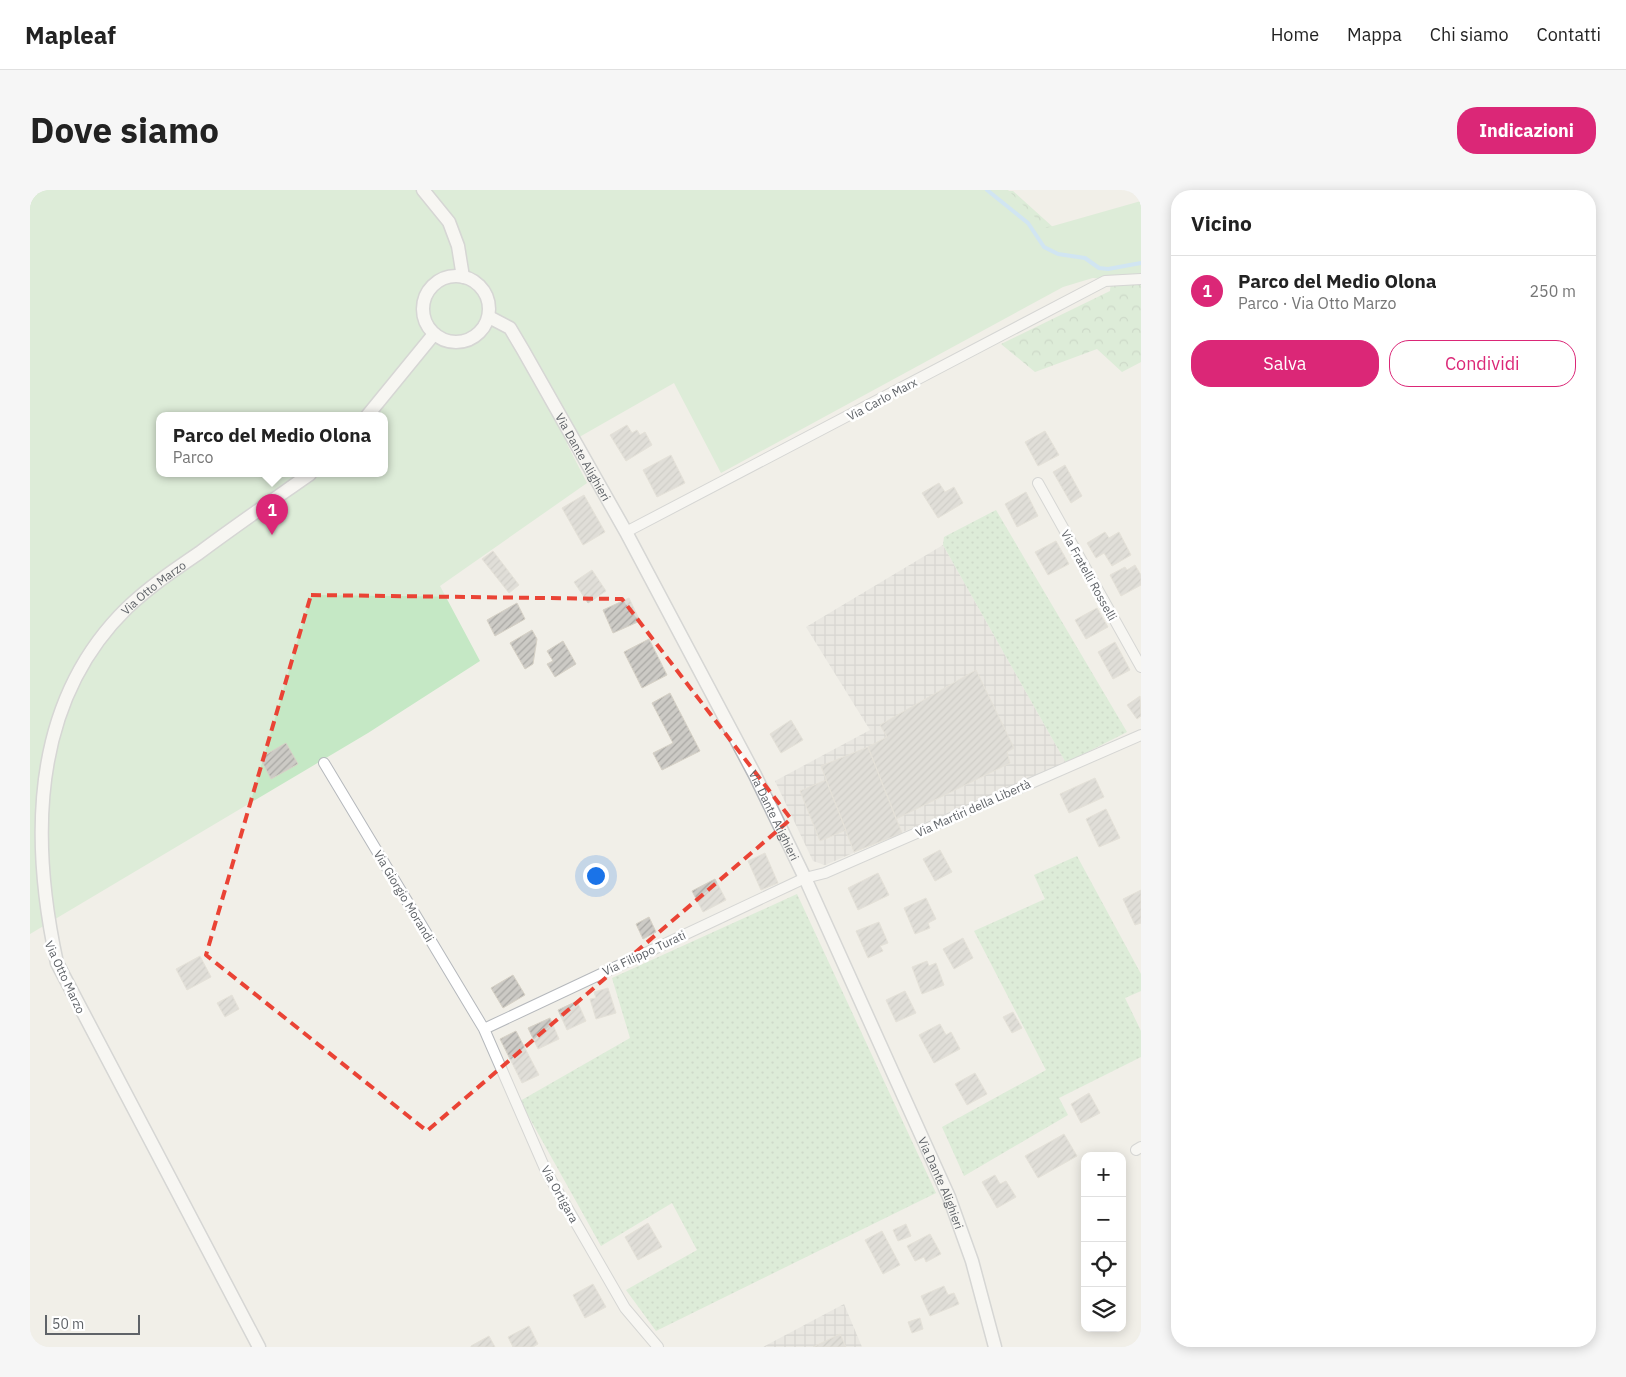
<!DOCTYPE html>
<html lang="it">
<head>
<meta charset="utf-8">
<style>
	body { margin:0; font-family:"IBM Plex Sans",sans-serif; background:#f6f6f6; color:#222 }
	.controls { position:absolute; right:15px; bottom:15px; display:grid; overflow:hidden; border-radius:10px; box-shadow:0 2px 12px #0003 }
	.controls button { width:45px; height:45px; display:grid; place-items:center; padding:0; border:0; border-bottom:1px solid #e0e0e0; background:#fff; color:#222; font:25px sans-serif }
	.scale { position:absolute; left:15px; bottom:12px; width:95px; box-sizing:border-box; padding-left:5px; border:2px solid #5f6368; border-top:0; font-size:14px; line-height:18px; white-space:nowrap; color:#5f6368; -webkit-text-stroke:4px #fff; paint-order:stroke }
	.you { position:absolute; left:565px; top:685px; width:18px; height:18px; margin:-12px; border:4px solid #fff; border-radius:50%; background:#1a73e8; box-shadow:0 0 0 8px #1a73e833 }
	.badge { display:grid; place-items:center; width:32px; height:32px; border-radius:50%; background:#db2777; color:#fff; font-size:16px; font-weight:700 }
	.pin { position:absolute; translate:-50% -41px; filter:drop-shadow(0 1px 2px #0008) }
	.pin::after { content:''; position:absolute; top:26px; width:18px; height:15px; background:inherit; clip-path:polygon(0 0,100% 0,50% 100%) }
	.popup { position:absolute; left:126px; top:222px; width:232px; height:65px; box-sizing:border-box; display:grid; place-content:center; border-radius:10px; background:#fff; filter:drop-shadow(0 1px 4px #0005); font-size:16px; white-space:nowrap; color:#767676 }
	.popup b { font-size:19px; color:#222 }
	.popup::after { content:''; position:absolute; left:50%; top:100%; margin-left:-10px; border:10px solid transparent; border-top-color:#fff }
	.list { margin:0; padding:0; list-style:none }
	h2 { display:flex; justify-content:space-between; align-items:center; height:65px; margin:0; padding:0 20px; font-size:21px }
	h2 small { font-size:16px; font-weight:400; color:#767676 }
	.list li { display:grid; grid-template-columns:32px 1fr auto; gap:15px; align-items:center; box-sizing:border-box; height:70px; padding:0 20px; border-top:1px solid #e0e0e0 }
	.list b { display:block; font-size:19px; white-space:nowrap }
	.list p { margin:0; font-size:16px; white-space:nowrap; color:#767676 }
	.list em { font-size:16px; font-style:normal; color:#767676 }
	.actions { display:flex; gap:10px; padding:15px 20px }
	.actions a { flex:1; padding:11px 0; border:1px solid #db2777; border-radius:20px; text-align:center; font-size:18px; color:#db2777 }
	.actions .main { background:#db2777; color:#fff }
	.icon { flex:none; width:28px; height:28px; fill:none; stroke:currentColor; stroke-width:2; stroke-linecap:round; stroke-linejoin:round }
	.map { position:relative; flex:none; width:1111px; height:1157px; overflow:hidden; border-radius:20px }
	header { display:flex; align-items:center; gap:30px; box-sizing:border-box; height:70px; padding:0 25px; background:#fff; border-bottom:1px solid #e0e0e0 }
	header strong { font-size:24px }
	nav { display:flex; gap:28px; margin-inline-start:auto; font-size:18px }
	.intro { display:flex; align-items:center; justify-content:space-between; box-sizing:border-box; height:120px; padding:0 30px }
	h1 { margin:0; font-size:35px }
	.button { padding:12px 22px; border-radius:20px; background:#db2777; color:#fff; font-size:18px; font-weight:700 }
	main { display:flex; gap:30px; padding:0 30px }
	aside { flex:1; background:#fff; border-radius:20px; box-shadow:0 2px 12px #0003 }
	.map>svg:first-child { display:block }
	.industrial { fill:url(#industrial-grid) }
	.grass { fill:url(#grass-dots) }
	.forest { fill:url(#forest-crowns) }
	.park { fill:#c5e8c5; fill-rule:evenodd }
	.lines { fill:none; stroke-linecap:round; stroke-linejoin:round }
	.stream { stroke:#aadaff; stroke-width:4 }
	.building { fill:url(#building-hatch); stroke:#d6d1c6 }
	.minor-casing { stroke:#b5b8bc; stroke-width:12 }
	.tertiary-casing { stroke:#b5b8bc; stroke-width:15 }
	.minor { stroke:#fff; stroke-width:10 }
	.tertiary { stroke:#fff; stroke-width:12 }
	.marked { fill:none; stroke:#ea4335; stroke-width:4; stroke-dasharray:10 6; stroke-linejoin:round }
	.labels { text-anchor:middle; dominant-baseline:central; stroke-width:5; stroke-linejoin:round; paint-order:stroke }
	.street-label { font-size:12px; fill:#5f6368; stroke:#fff }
</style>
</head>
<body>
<header>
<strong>Mapleaf</strong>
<nav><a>Home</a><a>Mappa</a><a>Chi siamo</a><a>Contatti</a></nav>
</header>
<div class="intro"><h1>Dove siamo</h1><a class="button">Indicazioni</a></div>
<main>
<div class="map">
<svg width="1111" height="1157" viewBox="0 0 1111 1157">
	<defs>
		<pattern id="industrial-grid" width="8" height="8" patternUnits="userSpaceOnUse" patternTransform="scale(1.25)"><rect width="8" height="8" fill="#e0deda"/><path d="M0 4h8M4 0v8" fill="none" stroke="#b9b8b5"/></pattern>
		<pattern id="grass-dots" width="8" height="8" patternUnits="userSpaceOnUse" patternTransform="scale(1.25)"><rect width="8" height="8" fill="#c5e8c5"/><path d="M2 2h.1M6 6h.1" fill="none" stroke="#a3c0a4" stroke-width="1.8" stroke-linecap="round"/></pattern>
		<pattern id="forest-crowns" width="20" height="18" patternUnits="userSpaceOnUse" patternTransform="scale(1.25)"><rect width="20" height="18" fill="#c5e8c5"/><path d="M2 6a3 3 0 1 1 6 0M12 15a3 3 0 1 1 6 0" fill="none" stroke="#a3c0a4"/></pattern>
		<pattern id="building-hatch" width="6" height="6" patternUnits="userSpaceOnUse" patternTransform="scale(1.25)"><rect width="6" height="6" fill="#cccac5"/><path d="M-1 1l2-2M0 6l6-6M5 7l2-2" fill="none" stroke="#a9a8a4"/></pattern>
	</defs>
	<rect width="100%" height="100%" fill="#f1efe8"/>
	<path class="industrial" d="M913,355L1036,573L795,675L783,671L745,591L840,540L776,437Z
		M814,1114L832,1157H733Z"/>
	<path class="grass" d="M966,320L1097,542L1036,573L913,355L914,347Z
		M1047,666L1111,784V801L1095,808L1111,841V867L1029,908L1038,925L934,986L912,937L1016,880L944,741L1015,709L1004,685Z
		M767,704L906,1003L626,1141L596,1100L667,1060L642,1013L571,1056L490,911L600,848L582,788Z"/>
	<path class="forest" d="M929,0L983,1L1045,57L1111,34V172L1092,182L1067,159L1005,182L971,154L1080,101L1081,90L1055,87Z"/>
	<path class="park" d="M0,0H978L1016,38L1111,11V83L1066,87L1033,97L691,283L644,193L537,254L557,293L410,396L450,471L338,543L0,744ZM130,226H354V284H130Z"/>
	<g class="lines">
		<path class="stream" d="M957,0L998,33L1014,57L1028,64L1055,68L1069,78L1078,79L1111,73"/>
	</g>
	<path class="building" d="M597,235L602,243L607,240L610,245L615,242L622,255L596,271L580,245Z
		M1015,241L1029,265L1008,276L995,252Z
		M641,265L655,293L627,307L613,280Z
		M1035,275L1052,306L1041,313L1023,282Z
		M909,293L915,302L924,297L933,313L908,328L892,303Z
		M996,302L1008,326L987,337L975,314Z
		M554,305L575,342L553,355L532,318Z
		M1075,342L1079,348L1089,342L1101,365L1082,376L1074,363L1066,368L1057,353Z
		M1026,351L1039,374L1018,385L1005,362Z
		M463,361L489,395L479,403L452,369Z
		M1105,375L1111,385V395L1091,406L1080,385L1095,377L1097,380Z
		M562,380L576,401L558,413L544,392Z
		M599,408L610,431L583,443L573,420Z
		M487,413L495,429L465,446L457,430Z
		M1067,418L1078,437L1056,449L1045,430Z
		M502,440L507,449L503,474L495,479L480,453Z
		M619,449L637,485L612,498L594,462Z
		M533,451L546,474L525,487L517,474L523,471L517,461Z
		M1085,452L1100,480L1083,489L1068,462Z
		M946,480L984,558L977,562L980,573L866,629L838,557L857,547L850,535Z
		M640,503L670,561L632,580L623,563L643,553L622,513Z
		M1110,506L1111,526L1107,529L1097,515Z
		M761,530L773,550L751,563L740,544Z
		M256,553L268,574L241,589L230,568Z
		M838,557L872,643L824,662L791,576Z
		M1065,588L1074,607L1039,623L1030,604Z
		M796,590L816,640L790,651L770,601Z
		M1076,619L1090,648L1069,657L1056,629Z
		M910,660L922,682L905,691L893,669Z
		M735,663L748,693L731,700L718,671Z
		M848,683L859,705L828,720L818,698Z
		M685,689L696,710L673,722L662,701Z
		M1111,700V733L1105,735L1093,709Z
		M896,708L906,729L898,733L900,738L885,744L874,718Z
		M619,727L626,742L613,749L606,734Z
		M849,732L858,753L850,756L853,761L838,768L826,741Z
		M933,748L943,768L924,779L913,759Z
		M170,766L181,787L157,800L146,779Z
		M897,771L899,776L906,773L914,795L892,804L882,777Z
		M483,785L495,805L473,818L461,798Z
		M578,798L586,823L566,829L560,809L566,808L564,802Z
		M875,801L886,823L866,832L856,810Z
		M202,805L209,819L195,827L187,813Z
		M547,811L556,831L537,840L528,820Z
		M983,822L992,838L982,843L973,827Z
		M520,828L529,849L508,859L498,838Z
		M910,834L916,845L921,842L930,859L904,873L889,845Z
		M486,841L509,885L492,893L470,849Z
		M945,883L957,904L937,915L925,894Z
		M1059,903L1070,923L1051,933L1041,914Z
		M1034,944L1047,966L1008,988L995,966Z
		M965,985L970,994L976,991L986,1007L967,1018L952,992Z
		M618,1033L632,1057L608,1070L595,1047Z
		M876,1034L881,1046L868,1051L863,1040Z
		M852,1041L870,1075L853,1084L835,1050Z
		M900,1044L911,1064L896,1072L894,1067L885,1071L877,1056Z
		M563,1094L576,1117L555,1128L543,1105Z
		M914,1096L918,1105L924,1103L929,1114L900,1126L891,1106Z
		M890,1128L893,1139L882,1143L878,1132Z
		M499,1136L508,1154L503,1157H483L478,1147Z
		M810,1144L816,1157H783Z
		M459,1146L465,1157H441V1156Z"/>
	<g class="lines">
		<defs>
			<path id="minor" d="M1008,293L1111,477
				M596,342L1075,91L1111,89
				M294,573L454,839L516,981L595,1118L628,1157
				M454,839L775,688L795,683L1111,545
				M1106,960L1111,957"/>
			<g id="tertiary">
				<path d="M393,0L419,32L428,56L433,87"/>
				<circle cx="426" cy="119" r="33"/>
				<path id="s1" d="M459,127L480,138L493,160L596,342L725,585L775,688L919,1007L942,1071L965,1157"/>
				<path d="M337,226L404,144"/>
				<path id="s2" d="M229,1157L27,773C0,649 0,513 97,418C119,397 144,380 169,363C205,336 243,310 280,284"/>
			</g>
		</defs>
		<use href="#minor" class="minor-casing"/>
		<use href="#tertiary" class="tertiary-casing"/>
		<use href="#minor" class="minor"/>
		<use href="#tertiary" class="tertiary"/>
	</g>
	<path d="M0 0H1111V1157H0ZM281,405L592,409L761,629L397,941L176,765Z" fill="#f1efe8" fill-opacity=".55" fill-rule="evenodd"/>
	<path class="marked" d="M281,405L592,409L761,629L397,941L176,765Z"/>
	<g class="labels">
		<g class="street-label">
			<text transform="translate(852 209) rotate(-28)">Via Carlo Marx</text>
			<text stroke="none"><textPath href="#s1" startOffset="172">Via Dante Alighieri</textPath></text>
			<text transform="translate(1059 385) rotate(61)">Via Fratelli Rosselli</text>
			<text stroke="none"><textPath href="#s2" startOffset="846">Via Otto Marzo</textPath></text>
			<text transform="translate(943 618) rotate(-24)">Via Martiri della Libertà</text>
			<text stroke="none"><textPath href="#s1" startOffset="578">Via Dante Alighieri</textPath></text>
			<text transform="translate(374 706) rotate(59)">Via Giorgio Morandi</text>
			<text transform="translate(614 763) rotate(-25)">Via Filippo Turati</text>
			<text transform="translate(35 787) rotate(65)">Via Otto Marzo</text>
			<text stroke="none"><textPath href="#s1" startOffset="982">Via Dante Alighieri</textPath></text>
			<text transform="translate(530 1004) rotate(61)">Via Ortigara</text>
		</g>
	</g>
</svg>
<div class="controls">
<button>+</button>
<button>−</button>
<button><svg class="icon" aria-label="locate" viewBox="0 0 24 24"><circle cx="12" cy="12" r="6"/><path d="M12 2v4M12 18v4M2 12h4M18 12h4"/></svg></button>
<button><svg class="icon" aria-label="layers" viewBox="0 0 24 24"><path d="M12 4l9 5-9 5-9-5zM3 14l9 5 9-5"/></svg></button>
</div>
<div class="scale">50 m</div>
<div class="you"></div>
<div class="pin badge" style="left:242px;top:345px">1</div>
<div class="popup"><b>Parco del Medio Olona</b>Parco</div>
</div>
<aside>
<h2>Vicino<small></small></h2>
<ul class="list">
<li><span class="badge">1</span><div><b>Parco del Medio Olona</b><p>Parco · Via Otto Marzo</p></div><em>250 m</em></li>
</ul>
<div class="actions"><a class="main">Salva</a><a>Condividi</a></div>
</aside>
</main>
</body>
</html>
